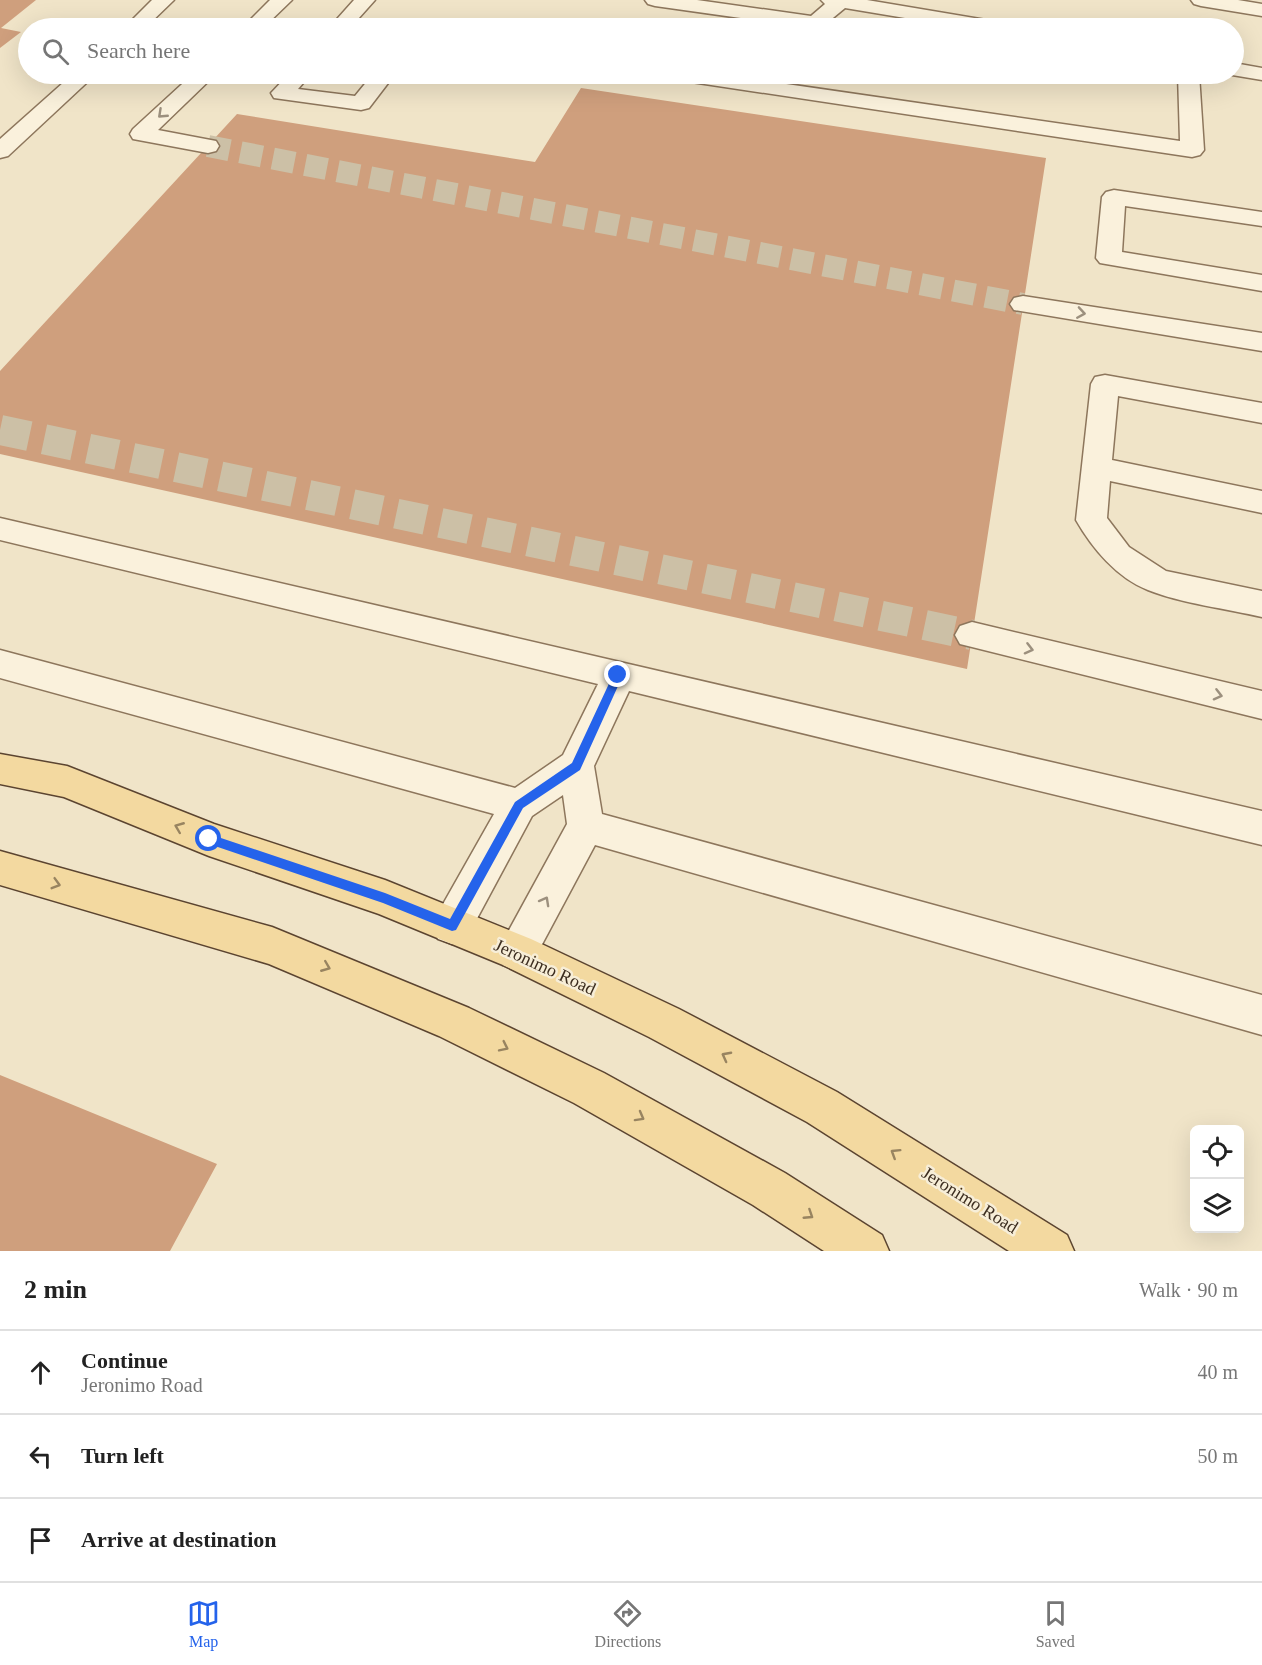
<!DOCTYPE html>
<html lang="en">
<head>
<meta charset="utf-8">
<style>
	body { margin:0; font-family:Georgia,serif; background:#f2f2f2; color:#222 }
	.controls { position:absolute; right:18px; bottom:18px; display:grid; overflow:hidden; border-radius:9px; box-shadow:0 6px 24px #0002 }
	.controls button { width:54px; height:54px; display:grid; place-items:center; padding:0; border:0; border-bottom:2px solid #e0e0e0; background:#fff; color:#222; font:30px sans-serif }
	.stop { position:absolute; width:18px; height:18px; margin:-14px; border:4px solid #2563eb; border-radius:50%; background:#fff }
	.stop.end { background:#2563eb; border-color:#fff; box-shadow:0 2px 6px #0008 }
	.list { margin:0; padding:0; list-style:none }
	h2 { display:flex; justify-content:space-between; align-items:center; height:78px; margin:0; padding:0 24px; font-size:26px }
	h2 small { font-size:20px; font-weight:400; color:#767676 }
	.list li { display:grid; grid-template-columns:39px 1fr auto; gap:18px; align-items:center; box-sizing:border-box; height:84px; padding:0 24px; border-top:2px solid #e0e0e0 }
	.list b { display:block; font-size:22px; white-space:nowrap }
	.list p { margin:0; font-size:20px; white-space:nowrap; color:#767676 }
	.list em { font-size:20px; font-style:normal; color:#767676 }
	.icon { flex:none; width:33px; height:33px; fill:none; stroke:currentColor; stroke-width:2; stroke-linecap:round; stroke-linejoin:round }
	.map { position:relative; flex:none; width:1262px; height:1251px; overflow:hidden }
	.search { position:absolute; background:#fff; box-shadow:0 6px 24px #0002; left:18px; right:18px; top:18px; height:66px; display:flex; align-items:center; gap:15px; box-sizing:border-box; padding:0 21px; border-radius:33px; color:#767676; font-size:22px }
	.sheet { height:330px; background:#fff }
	nav { display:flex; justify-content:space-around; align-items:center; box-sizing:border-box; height:84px; border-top:2px solid #e0e0e0; background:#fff; font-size:16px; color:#767676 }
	nav a { display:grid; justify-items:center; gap:3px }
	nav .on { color:#2563eb }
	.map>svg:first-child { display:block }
	.building { fill:#cf9f7d }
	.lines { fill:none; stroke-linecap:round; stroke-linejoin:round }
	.minor-tunnel-far1 { stroke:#ccc0a6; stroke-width:22; stroke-dasharray:22 11; stroke-linecap:butt }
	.minor-tunnel { stroke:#ccc0a6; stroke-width:30; stroke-dasharray:30 15; stroke-linecap:butt }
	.minor-casing { stroke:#8d765c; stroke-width:3 }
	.major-casing { stroke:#5b4430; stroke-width:3 }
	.minor { fill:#faf1dc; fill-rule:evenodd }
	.major { fill:#f3d9a0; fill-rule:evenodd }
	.oneway { stroke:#9c907e }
	.oneway2 { stroke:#988460 }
	.route { fill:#2563eb }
	.labels { text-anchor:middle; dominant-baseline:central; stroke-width:5; stroke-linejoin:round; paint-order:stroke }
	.near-street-label { font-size:18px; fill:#3d2e20; stroke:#f7eed8 }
</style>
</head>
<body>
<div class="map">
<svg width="1262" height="1251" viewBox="0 0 1262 1251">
	<rect width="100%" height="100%" fill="#f0e4c8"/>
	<path class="building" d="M0,0H36L1,28L21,32L0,48Z
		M581,88L1046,158L967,669L0,454V371L237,114L535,162Z
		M0,1075L217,1164L170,1251H0Z"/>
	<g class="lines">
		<path class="minor-tunnel-far1" d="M208,146L1023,304"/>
		<path class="minor-tunnel" d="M0,430L972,635"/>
		<defs>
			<path id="minor" d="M152,0H174L145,28H124Z
				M270,0H292L263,28H242Z
				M354,0H375L350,28H329Z
				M645,0H697L811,16L825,4L821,0H867L998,22L1005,24L1008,28H965L845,8L822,27L811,28L655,6L648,4Z
				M1191,0H1238L1262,4V16L1201,6L1194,4Z
				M1234,63L1262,68V80L1226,74H1234Z
				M73,74H96L8,156L0,158V139Z
				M193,74H216L158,130L216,141L219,146L216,151L208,153L133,139L130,134L133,129Z
				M289,74H311L298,89L355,96L373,74H395L369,108L361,110L274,98L271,93Z
				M667,74H718L1180,141L1178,74H1199L1204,150L1200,155L1192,157L678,80L670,79Z
				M1114,190L1262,212V226L1125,206L1122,252L1262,275V291L1100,263L1096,258L1102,197L1106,192Z
				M1023,296L1262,333V351L1014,310L1010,304L1014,298Z
				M1105,375L1262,403V423L1118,396L1112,460L1262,491V513L1110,481L1107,518L1129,547L1166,571L1262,591V617C1228,609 1180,603 1148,590C1117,578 1092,548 1076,520L1091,384L1095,377Z
				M0,518L1262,811V845L629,691L594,766L602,814L1262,995V1035L595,845L531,965L517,971L503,965L497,952L567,824L563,795L532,816L466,939L452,944L438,939L432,926L438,913L494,814L0,678V650L515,788L563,755L598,684L0,540Z
				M972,622L1262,691V719L960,644L955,635L960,626Z"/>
			<path id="major" d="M0,754L67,766L214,824L385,880L531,939L679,1009L837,1092L1067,1235L1074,1251H1009L807,1122L649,1037L503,965L379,914L209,856L64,797L0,784Z
				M0,851L272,927L469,1008L604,1073L785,1173L882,1235L889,1251H824L753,1205L574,1103L439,1036L269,964L0,885Z"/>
		</defs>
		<use href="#minor" class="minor-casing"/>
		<use href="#major" class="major-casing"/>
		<use href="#minor" class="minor"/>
		<use href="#major" class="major"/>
	</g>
	<defs><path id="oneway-chevron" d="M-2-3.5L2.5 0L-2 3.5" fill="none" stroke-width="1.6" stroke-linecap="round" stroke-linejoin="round" transform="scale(1.5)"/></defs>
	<g class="oneway">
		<use href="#oneway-chevron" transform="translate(162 114) rotate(137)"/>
		<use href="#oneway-chevron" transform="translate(1081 313) rotate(9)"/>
		<use href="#oneway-chevron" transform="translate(1029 649) rotate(14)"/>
		<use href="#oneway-chevron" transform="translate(1218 695) rotate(14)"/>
		<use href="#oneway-chevron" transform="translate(545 901) rotate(-61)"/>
	</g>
	<g class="oneway2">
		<use href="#oneway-chevron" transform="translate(179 827) rotate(-158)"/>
		<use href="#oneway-chevron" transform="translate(56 884) rotate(16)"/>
		<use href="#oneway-chevron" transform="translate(326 967) rotate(22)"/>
		<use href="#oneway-chevron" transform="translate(504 1047) rotate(26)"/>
		<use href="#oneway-chevron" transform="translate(726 1056) rotate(-152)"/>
		<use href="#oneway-chevron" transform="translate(640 1117) rotate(29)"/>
		<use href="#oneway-chevron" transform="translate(895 1153) rotate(-148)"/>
		<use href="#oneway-chevron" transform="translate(809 1215) rotate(33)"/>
	</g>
	<path class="route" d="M618,671L623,675L580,770L523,808L456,930L452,931L383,903L209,844L203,839L209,834L385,893L450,919L515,802L572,763L613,675Z"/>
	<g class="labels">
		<g class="near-street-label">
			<text transform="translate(545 967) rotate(25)">Jeronimo Road</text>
			<text transform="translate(970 1200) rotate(32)">Jeronimo Road</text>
		</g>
	</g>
</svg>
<div class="controls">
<button><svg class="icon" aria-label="locate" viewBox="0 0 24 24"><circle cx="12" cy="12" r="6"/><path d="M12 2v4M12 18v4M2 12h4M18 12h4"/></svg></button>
<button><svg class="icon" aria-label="layers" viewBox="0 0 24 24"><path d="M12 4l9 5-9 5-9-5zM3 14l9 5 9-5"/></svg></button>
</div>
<div class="stop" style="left:209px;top:839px"></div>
<div class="stop end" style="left:618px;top:675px"></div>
<div class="search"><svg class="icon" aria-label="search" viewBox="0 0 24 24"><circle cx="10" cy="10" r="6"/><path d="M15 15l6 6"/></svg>Search here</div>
</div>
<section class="sheet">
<h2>2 min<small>Walk · 90 m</small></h2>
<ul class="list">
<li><svg class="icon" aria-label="ahead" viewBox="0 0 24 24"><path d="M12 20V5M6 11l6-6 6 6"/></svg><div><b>Continue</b><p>Jeronimo Road</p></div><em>40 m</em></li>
<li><svg class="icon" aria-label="left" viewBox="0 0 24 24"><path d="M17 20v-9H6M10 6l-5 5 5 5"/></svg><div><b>Turn left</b></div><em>50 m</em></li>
<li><svg class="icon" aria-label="arrive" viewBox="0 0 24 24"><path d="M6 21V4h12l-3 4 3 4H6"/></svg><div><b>Arrive at destination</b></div></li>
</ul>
</section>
<nav>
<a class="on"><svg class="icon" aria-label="map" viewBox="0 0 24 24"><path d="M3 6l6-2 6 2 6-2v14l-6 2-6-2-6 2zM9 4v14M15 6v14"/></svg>Map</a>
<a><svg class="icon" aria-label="directions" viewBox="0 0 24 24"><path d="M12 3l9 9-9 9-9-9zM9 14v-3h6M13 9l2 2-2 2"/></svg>Directions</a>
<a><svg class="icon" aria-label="saved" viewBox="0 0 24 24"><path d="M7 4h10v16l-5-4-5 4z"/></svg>Saved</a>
</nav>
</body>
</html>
